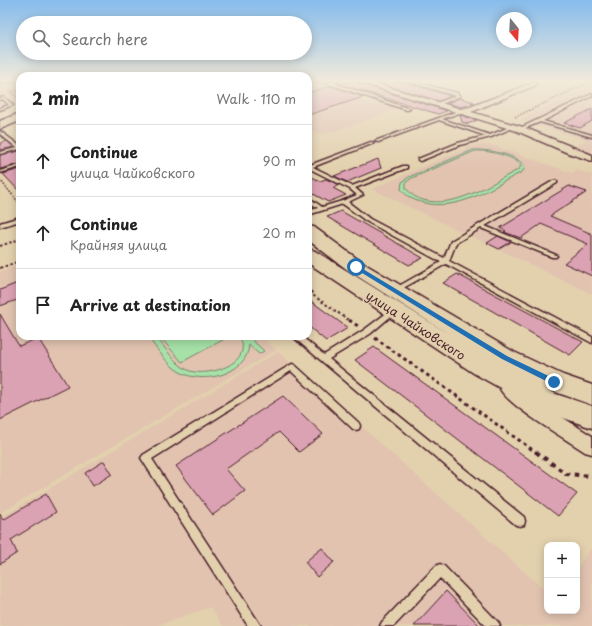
<!DOCTYPE html>
<html lang="en">
<head>
<meta charset="utf-8">
<style>
	body { margin:0; font-family:"Playpen Sans",sans-serif; background:#f2f2f2; color:#222 }
	.controls { position:absolute; right:12px; bottom:12px; display:grid; overflow:hidden; border-radius:8px; box-shadow:0 2px 10px #0003 }
	.controls button { width:36px; height:36px; display:grid; place-items:center; padding:0; border:0; border-bottom:1px solid #e0e0e0; background:#fff; color:#222; font:20px sans-serif }
	.compass { position:absolute; left:496px; top:12px; width:36px; height:36px; border-radius:50%; background:#fff; box-shadow:0 2px 10px #0003; rotate:162deg }
	.stop { position:absolute; width:12px; height:12px; margin:-9px; border:3px solid #1f6fb2; border-radius:50%; background:#fff }
	.stop.end { background:#1f6fb2; border-color:#fff; box-shadow:0 1px 4px #0008 }
	.list { margin:0; padding:0; list-style:none }
	h2 { display:flex; justify-content:space-between; align-items:center; height:52px; margin:0; padding:0 16px; font-size:17px }
	h2 small { font-size:13px; font-weight:400; color:#767676 }
	.list li { display:grid; grid-template-columns:26px 1fr auto; gap:12px; align-items:center; box-sizing:border-box; height:72px; padding:0 16px; border-top:1px solid #e0e0e0 }
	.list b { display:block; font-size:15px; white-space:nowrap }
	.list p { margin:0; font-size:13px; white-space:nowrap; color:#767676 }
	.list em { font-size:13px; font-style:normal; color:#767676 }
	.icon { flex:none; width:22px; height:22px; fill:none; stroke:currentColor; stroke-width:2; stroke-linecap:round; stroke-linejoin:round }
	.map { position:relative; flex:none; width:592px; height:626px; overflow:hidden }
	.search { position:absolute; background:#fff; box-shadow:0 2px 10px #0003; left:16px; top:16px; width:296px; height:44px; display:flex; align-items:center; gap:10px; box-sizing:border-box; padding:0 14px; border-radius:22px; color:#767676; font-size:15px }
	.panel { position:absolute; background:#fff; box-shadow:0 2px 10px #0003; left:16px; top:72px; width:296px; height:268px; border-radius:12px }
	.map>svg:first-child { display:block }
	.built { fill:#e1c3b0 }
	.green { fill:#a6e2a8; stroke:#78806a; fill-rule:evenodd }
	.building { fill:#dba2b3; stroke:#4a1f2b }
	.lines { fill:none; stroke-linecap:round; stroke-linejoin:round }
	.lane-casing { stroke:#4a1f2b; stroke-width:3 }
	.street-casing { stroke:#4a1f2b; stroke-width:3 }
	.primary-casing { stroke:#4a1f2b; stroke-width:3 }
	.highway-casing { stroke:#4a1f2b; stroke-width:3 }
	.path-far3 { stroke:#4a1f2b; stroke-width:1.5; stroke-dasharray:1.5 1.5; stroke-linecap:butt }
	.path-far2 { stroke:#4a1f2b; stroke-width:2; stroke-dasharray:2.5 2.5; stroke-linecap:butt }
	.path-far1 { stroke:#4a1f2b; stroke-width:3; stroke-dasharray:3.5 3.5; stroke-linecap:butt }
	.path { stroke:#4a1f2b; stroke-width:4; stroke-dasharray:4.5 4.5; stroke-linecap:butt }
	.lane { fill:#e3d1ae; fill-rule:evenodd }
	.street { fill:#e3d1ae; fill-rule:evenodd }
	.primary { fill:#e3d1ae; fill-rule:evenodd }
	.highway { fill:#e3d1ae; fill-rule:evenodd }
	.tram { stroke:#4a1f2b; stroke-width:1 }
	.route { fill:#1f6fb2 }
	.labels { text-anchor:middle; dominant-baseline:central; stroke-width:3; stroke-linejoin:round; paint-order:stroke }
	.street-label { font-size:12px; fill:#4a1f2b; stroke:#e3d1ae }
</style>
</head>
<body>
<div class="map">
<svg width="592" height="626" viewBox="0 0 592 626">
	<rect width="100%" height="100%" fill="#e3d1ae"/>
	<filter id="ink" filterUnits="userSpaceOnUse"><feTurbulence type="fractalNoise" baseFrequency=".025" numOctaves="2"/><feDisplacementMap in="SourceGraphic" scale="8" xChannelSelector="R" yChannelSelector="G"/><feConvolveMatrix kernelMatrix="1 2 1 2 8 2 1 2 1" color-interpolation-filters="sRGB"/></filter>
	<g filter="url(#ink)">
		<path class="built" d="M0,81H20V103L0,111Z
			M592,85V153L574,147L586,140L520,120Z
			M321,87L373,105L386,103L401,108L323,135L308,129V90Z
			M482,144L492,145L572,173L577,170L592,175V294L372,189L471,146Z
			M20,264V336H260L276,350L0,513V272Z
			M278,352L547,592V611H577V568L592,547V626H223L210,607L156,626H0V518Z"/>
		<path class="green" d="M473,150C486,149 520,154 525,168L522,172C490,188 458,213 421,202C413,200 406,196 401,189L402,182L409,177ZM475,151C486,150 516,156 521,166L518,170C489,184 456,209 423,200C416,198 410,194 406,188V182L412,178Z
			M147,336H155C165,347 176,366 190,371C210,377 255,363 239,336H248L264,351L259,354L249,345C247,375 202,385 180,372C167,365 156,347 147,336Z
			M159,336H230L182,362Z"/>
		<path class="building" d="M350,81H357L359,83L447,111L438,114L340,84Z
			M371,81H401L451,96L439,101Z
			M331,86L364,97L308,115V93Z
			M460,98L474,102H471L475,103L461,107L447,103Z
			M592,109V121L580,128L564,123Z
			M460,115L477,120L468,124L462,122Z
			M7,141L14,147L0,150V143Z
			M20,151V164L0,169V155Z
			M378,159L381,168L347,182L334,176Z
			M20,169V192L3,174Z
			M308,175L320,181L326,179L339,185L333,188L346,195L328,202L308,191Z
			M569,186L587,192L550,216L592,234V276L564,263L588,244L541,224L521,238L504,232L506,231L500,228Z
			M341,211L423,258L409,265L327,217Z
			M498,236L511,242L499,249L487,243Z
			M457,274L583,342L570,355L443,283Z
			M20,282V299L0,306V290Z
			M308,299L348,328L326,341L308,326Z
			M0,314L19,346L38,338L68,386L0,420Z
			M374,347L577,494L558,516L355,360Z
			M283,396L323,434L299,452L279,432L226,469L245,491L213,515L176,466Z
			M104,461L112,474L93,486L85,473Z
			M46,494L56,512L11,540L17,553L0,564V513L3,520Z
			M322,548L334,562L317,577L305,562Z
			M446,591L480,626H414Z"/>
		<g class="lines">
			<defs>
				<path id="lane" d="M9,81H16L0,84V82Z
					M316,81L330,82L340,81L334,83L410,109L407,110L329,84Z
					M407,81H411L457,93L460,96L439,105H437V103L456,96Z
					M592,94V96L543,121L592,135V137L540,122L521,130L518,129Z
					M4,97L13,105L0,110V108L9,105L3,99L0,100V98Z
					M461,110L463,111L462,112L442,119L490,135L512,126L515,127L491,137L460,145L420,161L418,160V159L458,143L486,136L439,120L378,142L375,141Z
					M0,131L20,146V149L0,154V152L17,148L0,134Z
					M371,142L374,143L313,167L352,186L403,166H407V168L355,188L363,195L348,202L370,219L444,258L451,241L553,181H557V183L485,226L556,255L557,256L556,257H552L481,228L456,243L449,261L592,337V343L446,264L396,292H392L391,291L392,290L441,262L366,221L343,204L308,215V211L318,208L308,201V197L322,207L342,201L357,195L350,189L308,168V165H310Z
					M20,165V167L0,173V171Z
					M20,217V221L0,227V223Z
					M392,309H394L397,311L370,334L329,359L524,517L525,521L524,525L520,526L516,525L292,336H301L324,355L364,330Z
					M292,364L295,365L359,423L360,426L359,429L356,430L353,429L291,371L152,459L261,626H248L141,458L143,455Z
					M440,564L444,566L498,622L500,626H486L440,578L394,626H380L382,622L436,566Z"/>
				<path id="street" d="M358,81H367L461,109L470,107L532,83H536V85L471,112L523,127L592,155V161L568,153L517,131L359,82Z
					M509,382L515,384L532,398L592,436V454L585,452C566,439 510,407 500,389L503,384Z"/>
				<path id="primary" d="M308,226L314,227L363,263L514,352L563,375L592,385V405L547,389L556,394L592,406V428L538,409L475,374L308,263V249L315,251L452,336L349,271L308,240Z"/>
				<path id="highway" d="M20,113V121L0,129V121Z"/>
			</defs>
			<use href="#lane" class="lane-casing"/>
			<use href="#street" class="street-casing"/>
			<use href="#primary" class="primary-casing"/>
			<use href="#highway" class="highway-casing"/>
			<path class="path-far3" d="M9,91L20,99
				M11,91H20
				M515,117L592,81
				M0,180L20,204"/>
			<path class="path-far2" d="M0,246L20,239
				M0,268L20,261
				M308,287L314,296L350,321"/>
			<path class="path-far1" d="M349,320L358,326
				M375,338L537,453"/>
			<path class="path" d="M536,452L566,474L592,476"/>
			<use href="#lane" class="lane"/>
			<use href="#street" class="street"/>
			<use href="#primary" class="primary"/>
			<use href="#highway" class="highway"/>
			<path class="tram" d="M0,120L20,112"/>
		</g>
	</g>
	<linearGradient id="sky" x2="0" y2="1"><stop stop-color="#86bcec"/><stop offset="0.48" stop-color="#f2eadb"/><stop offset="1" stop-color="#f2eadb" stop-opacity="0"/></linearGradient>
	<rect width="592" height="168" fill="url(#sky)"/>
	<path class="route" d="M354,266H358L507,356L557,380V384H552L502,359L354,268Z"/>
	<g class="labels">
		<g class="street-label">
			<text transform="translate(416 325) rotate(33)">улица Чайковского</text>
		</g>
	</g>
</svg>
<div class="controls">
<button>+</button>
<button>−</button>
</div>
<svg class="compass" viewBox="-18 -18 36 36"><path d="M0-13l5 13h-10z" fill="#e53935"/><path d="M0 13l5-13h-10z" fill="#767676"/></svg>
<div class="stop" style="left:356px;top:267px"></div>
<div class="stop end" style="left:554px;top:382px"></div>
<div class="search"><svg class="icon" aria-label="search" viewBox="0 0 24 24"><circle cx="10" cy="10" r="6"/><path d="M15 15l6 6"/></svg>Search here</div>
<section class="panel">
<h2>2 min<small>Walk · 110 m</small></h2>
<ul class="list">
<li><svg class="icon" aria-label="ahead" viewBox="0 0 24 24"><path d="M12 20V5M6 11l6-6 6 6"/></svg><div><b>Continue</b><p>улица Чайковского</p></div><em>90 m</em></li>
<li><svg class="icon" aria-label="ahead" viewBox="0 0 24 24"><path d="M12 20V5M6 11l6-6 6 6"/></svg><div><b>Continue</b><p>Крайняя улица</p></div><em>20 m</em></li>
<li><svg class="icon" aria-label="arrive" viewBox="0 0 24 24"><path d="M6 21V4h12l-3 4 3 4H6"/></svg><div><b>Arrive at destination</b></div></li>
</ul>
</section>
</div>
</body>
</html>
